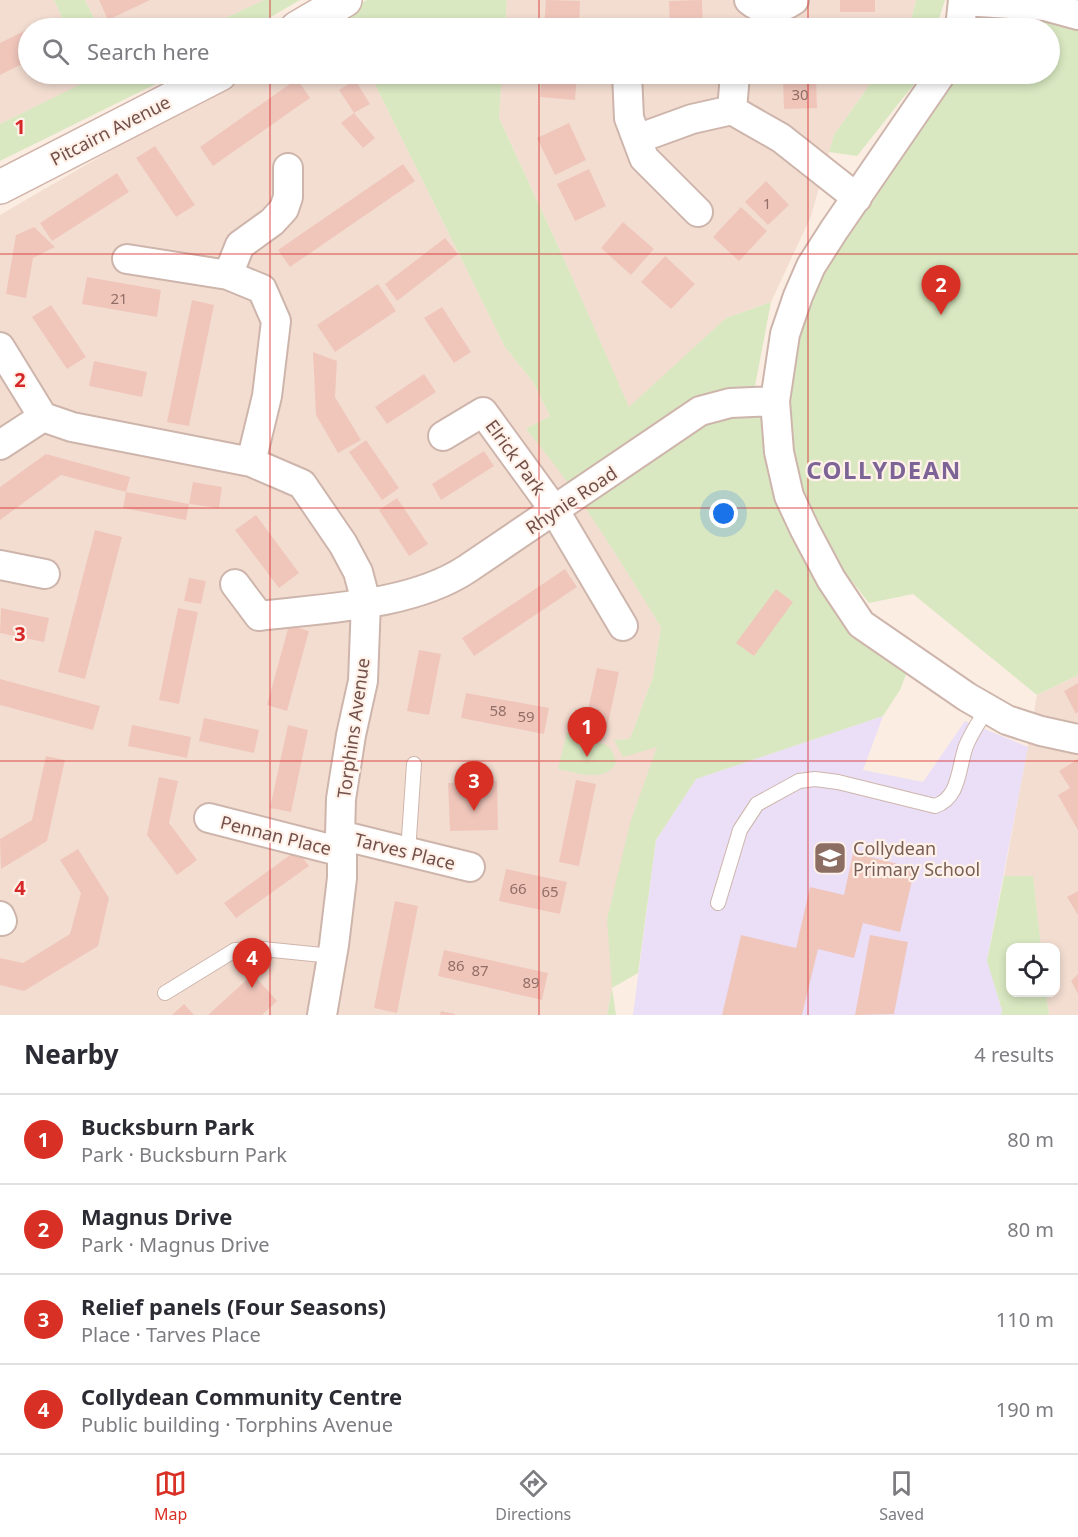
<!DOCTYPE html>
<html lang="en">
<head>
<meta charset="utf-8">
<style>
	body { margin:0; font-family:"Noto Sans",sans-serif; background:#f7f7f7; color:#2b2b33 }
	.controls { position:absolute; right:18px; bottom:18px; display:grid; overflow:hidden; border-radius:12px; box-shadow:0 3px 9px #0003 }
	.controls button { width:54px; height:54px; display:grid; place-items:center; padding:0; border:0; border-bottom:2px solid #e1e1e2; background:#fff; color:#2b2b33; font:30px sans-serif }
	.you { position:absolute; left:724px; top:514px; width:21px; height:21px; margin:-15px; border:4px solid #fff; border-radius:50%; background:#1a73e8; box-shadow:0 0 0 9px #1a73e833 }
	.badge { display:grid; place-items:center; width:39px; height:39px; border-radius:50%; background:#d93025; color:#fff; font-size:20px; font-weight:700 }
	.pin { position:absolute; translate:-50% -50px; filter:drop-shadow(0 2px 3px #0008) }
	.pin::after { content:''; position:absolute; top:32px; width:21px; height:18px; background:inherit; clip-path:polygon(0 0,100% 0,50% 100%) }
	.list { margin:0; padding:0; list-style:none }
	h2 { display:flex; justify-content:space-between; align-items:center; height:78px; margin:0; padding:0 24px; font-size:26px }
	h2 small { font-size:20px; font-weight:400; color:#7c7c81 }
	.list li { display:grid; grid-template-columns:39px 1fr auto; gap:18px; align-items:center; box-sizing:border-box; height:90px; padding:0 24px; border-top:2px solid #e1e1e2 }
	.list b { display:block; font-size:22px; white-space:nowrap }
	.list p { margin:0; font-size:20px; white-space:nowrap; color:#7c7c81 }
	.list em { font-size:20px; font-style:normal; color:#7c7c81 }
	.icon { flex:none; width:33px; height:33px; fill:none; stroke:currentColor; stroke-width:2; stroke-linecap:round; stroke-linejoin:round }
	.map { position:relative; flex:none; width:1078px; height:1015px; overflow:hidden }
	.search { position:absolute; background:#fff; box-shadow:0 3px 9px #0003; left:18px; right:18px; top:18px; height:66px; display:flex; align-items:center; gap:15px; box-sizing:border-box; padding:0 21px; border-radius:33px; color:#7c7c81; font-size:22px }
	.sheet { height:438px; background:#fff }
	nav { display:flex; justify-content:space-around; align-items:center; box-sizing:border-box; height:84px; border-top:2px solid #e1e1e2; background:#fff; font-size:16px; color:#7c7c81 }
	nav a { display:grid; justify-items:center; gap:3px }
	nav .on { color:#d93025 }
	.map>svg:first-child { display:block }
	.residential { fill:#f3ddd1 }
	.education { fill:#eadff7 }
	.green { fill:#d9e8c1 }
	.building { fill:#f0c6bb }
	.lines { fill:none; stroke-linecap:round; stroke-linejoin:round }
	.lane-casing { stroke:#ceb5ac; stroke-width:16 }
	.street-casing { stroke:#ceb5ac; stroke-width:32 }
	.secondary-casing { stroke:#d1b3a9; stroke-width:36 }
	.lane { stroke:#fff; stroke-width:14 }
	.street { stroke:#fff; stroke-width:28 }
	.secondary { stroke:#fff; stroke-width:33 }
	.grid { fill:none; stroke:#d62828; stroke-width:1.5; stroke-opacity:0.55 }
	.labels { text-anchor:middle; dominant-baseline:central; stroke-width:4.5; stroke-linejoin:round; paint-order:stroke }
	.number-label { font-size:15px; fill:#926e66 }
	.street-label { font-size:18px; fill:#725049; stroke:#fff1e8 }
	.education-label { font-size:18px; fill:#785e54; stroke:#fff1e8; text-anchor:start }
	.district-label { font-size:24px; font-weight:bold; letter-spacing:1.5px; fill:#7c6596; stroke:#fff1e8 }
	.grid-label { font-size:20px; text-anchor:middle; font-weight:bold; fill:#d62828; stroke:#fff1e8; stroke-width:4.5; stroke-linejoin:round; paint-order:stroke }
</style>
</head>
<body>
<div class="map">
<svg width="1078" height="1015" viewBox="0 0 1078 1015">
	<rect width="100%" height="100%" fill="#fbede2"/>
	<path class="residential" d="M0,0H54L67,28H28V74H87L90,80L0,124Z
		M85,0H264L204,28H99Z
		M507,0H916L909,28H505Z
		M242,74H370L505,347L533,382L550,416L527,429L556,464L610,544L661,627L653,677L630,739L615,740L657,747L607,1015H0V215Z
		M502,74H877L834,135L811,216L771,302L726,318L629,408L564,259L499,118Z
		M1078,675V1015H1049L1046,993H1056V948L1041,947L1033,877L1004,876L1037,695Z"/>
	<path class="education" d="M883,716L863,770L923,782L965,721L1028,747L987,960L1002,1010L1001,1015H633L656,840L696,779Z"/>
	<path class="green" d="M54,0H85L99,28H67Z
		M264,0H300L252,28H204Z
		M367,0H507L505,28H348L342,15Z
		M916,0H945L936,28H909Z
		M1002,14L1035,15L1078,27V675L1037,695L913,594L869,603L826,548L800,503L785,411L795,339L827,261L956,74H1050V28H976L985,17Z
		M87,74H176L0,161V124L89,80Z
		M370,74H502L499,118L564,259L629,407L726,318L771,302L752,402L775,401L779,452L830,579L912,659L900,690L883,716L696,779L656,840L638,973L612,988L616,1015H607L612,988L607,919L631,820L657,747L623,757L614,740L630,739L653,677L661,627C619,559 578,491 526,429L550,416L533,382L505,347Z
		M877,74H922L857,156L829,152L834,135Z
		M567,732C570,734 575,739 579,740C598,747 610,735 616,763C605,783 577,773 558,769Z
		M1004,876H1033L1041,947L1010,948V993H1046L1049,1015H1001L1002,1010L987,961Z"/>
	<path class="building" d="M99,0H150L108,20Z
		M546,0L580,1L579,28H544Z
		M702,0L703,28H670L669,1Z
		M840,0H875V12H840Z
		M47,19L52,28H29Z
		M28,29V61L0,75V43Z
		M542,74H577L575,100L540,97Z
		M297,79L310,98L213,166L200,147Z
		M783,79H816L817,108L784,109Z
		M355,80L370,104L354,113L339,90Z
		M354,113L375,138L363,148L341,123Z
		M569,123L586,160L555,175L537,138Z
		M155,146L195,205L176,217L136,158Z
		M403,164L415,181L290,267L278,250Z
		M589,169L606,206L575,221L557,184Z
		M117,173L129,192L52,241L40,223Z
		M766,181L789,205L768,225L745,202Z
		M741,207L767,231L739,261L713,237Z
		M623,222L654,249L631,275L601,248Z
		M34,227L55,247L33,258L26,298L6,294L16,235Z
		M445,238L458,254L397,301L385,284Z
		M665,256L695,284L671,309L641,282Z
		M87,277L161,290L157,317L82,304Z
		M378,284L396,311L335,352L317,325Z
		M192,300L214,305L189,426L167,422Z
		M51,305L86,357L67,369L32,317Z
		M442,307L471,352L454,363L424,318Z
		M313,352L337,361L335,397L361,440L338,453L316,415Z
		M94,361L147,372L142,397L89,386Z
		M424,374L436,392L387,424L375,407Z
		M366,440L399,488L382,500L349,452Z
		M484,451L494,466L441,500L432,484Z
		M46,454L130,477L126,492L61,475L0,520V487Z
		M193,482L222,487L219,508L189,504L186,520L123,508L126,492L189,504Z
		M397,498L428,544L409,556L379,510Z
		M256,515L299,573L279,588L235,530Z
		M95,530L122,537L85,679L58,672Z
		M565,569L577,587L474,656L462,638Z
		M189,578L206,581L201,604L184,601Z
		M776,589L793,602L754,656L736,643Z
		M1,608L49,618L44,642L0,633Z
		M178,608L198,612L179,704L159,700Z
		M289,625L309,631L287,711L267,705Z
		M419,650L441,654L429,715L407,711Z
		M597,668L619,672L606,733L584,729Z
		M0,679L100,706L93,730L0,705Z
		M1078,683V712L1076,714L1064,691Z
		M466,693L549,708L544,734L461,718Z
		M204,718L259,730L254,753L199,741Z
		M132,725L191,737L187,758L128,746Z
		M288,725L308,730L291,812L270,808Z
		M46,756L65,760L47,841L1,869L0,839L32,820Z
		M1078,759V830L1058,795L1070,788L1059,771Z
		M159,777L178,781L169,823L197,860L177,875L147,835Z
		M576,780L596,784L579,866L559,862Z
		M497,781L498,830L450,831L448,783Z
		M78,849L109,898L98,946L24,991L0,985V958L23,963L70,934L81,893L60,860Z
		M297,850L309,866L236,918L224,903Z
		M853,853L915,868L900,932L863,923L854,958L818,949L802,1015H722L741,935L796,948L810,887L844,895Z
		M506,869L567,882L560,914L499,901Z
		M1078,891V915L1067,897Z
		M395,901L418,906L397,1013L374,1008Z
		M870,935L908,942L894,1014L855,1015Z
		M444,950L548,973L542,1000L438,976Z
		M253,974L277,1001L262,1015H208Z
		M1078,974V994L1071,981Z
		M184,1004L194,1015H172Z
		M441,1011L455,1014V1015H440Z"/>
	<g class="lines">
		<defs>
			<path id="lane" d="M408,852L414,764
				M718,903L740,830L757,804L799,781L815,779L838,782L935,806C960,798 958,768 966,746C971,733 980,721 987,708
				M165,993L235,950L263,949L332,956"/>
			<path id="street" d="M749,0C763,12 780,10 794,0
				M963,1L1045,6L1078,15
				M960,28L963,0
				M627,74L629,118L644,158L698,212
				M941,74L834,230L811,266L798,296L785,334L775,401L779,452L789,496L805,530L831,579L861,624L967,697L1007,720L1041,731L1078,739
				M732,110L735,74
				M637,139L692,119L732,110L781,138L857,198
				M127,259L228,275L262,289L276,321L267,396L251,462
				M228,275L240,245L272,222L284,209L288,197V168
				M0,347L43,417L72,427L251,462L302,484L343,544L358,572L366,602L363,681L351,735L341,799L340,835L342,852V878L334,945L322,1015
				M443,436L483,412L555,511L623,626
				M0,445L43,417
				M0,565L45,574
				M235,584L259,616C325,608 411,606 467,569L700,411L730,403L775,401
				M209,818L342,852
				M340,835L470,867
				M0,916L2,921"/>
			<path id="secondary" d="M297,28L345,0
				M0,187L220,74"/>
		</defs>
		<use href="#lane" class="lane-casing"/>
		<use href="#street" class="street-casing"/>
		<use href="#secondary" class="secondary-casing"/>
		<use href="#lane" class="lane"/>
		<use href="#street" class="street"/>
		<use href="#secondary" class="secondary"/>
	</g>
	<path class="grid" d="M270,0V28M539,0V28M808,0V28M270,74V1015M539,74V1015M808,74V1015M0,254H1078M0,508H1078M0,761H1078"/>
	<defs>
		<symbol id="school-square" viewBox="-11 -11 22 22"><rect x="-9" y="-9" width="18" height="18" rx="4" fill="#8d6e63" stroke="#fff1e8"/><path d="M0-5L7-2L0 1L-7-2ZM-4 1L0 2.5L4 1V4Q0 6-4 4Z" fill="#fff"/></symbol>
	</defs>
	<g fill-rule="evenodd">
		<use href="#school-square" x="811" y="839" width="38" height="38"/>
	</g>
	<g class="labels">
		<g class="number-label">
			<text x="800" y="94">30</text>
			<text x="767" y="203">1</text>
			<text x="119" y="298">21</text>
			<text x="498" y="710">58</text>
			<text x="526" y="716">59</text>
			<text x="518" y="888">66</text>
			<text x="550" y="891">65</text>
			<text x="456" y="965">86</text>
			<text x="480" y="970">87</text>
			<text x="531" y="982">89</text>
		</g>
		<g class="street-label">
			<text transform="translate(110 130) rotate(-27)">Pitcairn Avenue</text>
			<text transform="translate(516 457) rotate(54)">Elrick Park</text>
			<text transform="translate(571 500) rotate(-34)">Rhynie Road</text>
			<text transform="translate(353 728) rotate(-82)">Torphins Avenue</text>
			<text transform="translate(276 835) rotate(14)">Pennan Place</text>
			<text transform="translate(405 851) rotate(14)">Tarves Place</text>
		</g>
		<g class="education-label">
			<text x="853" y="848">Collydean<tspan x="853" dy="21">Primary School</tspan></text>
		</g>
		<g class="district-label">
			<text x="884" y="469">COLLYDEAN</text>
		</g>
	</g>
	<g class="grid-label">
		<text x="20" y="134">1</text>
		<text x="20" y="387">2</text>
		<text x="20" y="641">3</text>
		<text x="20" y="895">4</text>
	</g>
</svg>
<div class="controls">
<button><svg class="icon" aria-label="locate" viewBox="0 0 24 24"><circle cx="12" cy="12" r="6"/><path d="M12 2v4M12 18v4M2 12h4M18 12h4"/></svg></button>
</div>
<div class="you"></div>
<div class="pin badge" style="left:587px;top:757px">1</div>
<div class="pin badge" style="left:941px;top:315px">2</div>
<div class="pin badge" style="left:474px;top:811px">3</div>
<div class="pin badge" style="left:252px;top:988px">4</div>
<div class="search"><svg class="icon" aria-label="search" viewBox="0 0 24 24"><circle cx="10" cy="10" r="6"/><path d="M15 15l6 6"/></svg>Search here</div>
</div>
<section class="sheet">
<h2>Nearby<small>4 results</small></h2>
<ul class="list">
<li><span class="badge">1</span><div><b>Bucksburn Park</b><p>Park · Bucksburn Park</p></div><em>80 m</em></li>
<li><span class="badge">2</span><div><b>Magnus Drive</b><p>Park · Magnus Drive</p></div><em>80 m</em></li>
<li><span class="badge">3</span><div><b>Relief panels (Four Seasons)</b><p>Place · Tarves Place</p></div><em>110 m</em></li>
<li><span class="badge">4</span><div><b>Collydean Community Centre</b><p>Public building · Torphins Avenue</p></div><em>190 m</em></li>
</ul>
</section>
<nav>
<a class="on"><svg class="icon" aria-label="map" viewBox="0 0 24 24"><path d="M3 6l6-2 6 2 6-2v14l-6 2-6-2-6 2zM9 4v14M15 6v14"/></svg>Map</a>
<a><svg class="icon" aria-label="directions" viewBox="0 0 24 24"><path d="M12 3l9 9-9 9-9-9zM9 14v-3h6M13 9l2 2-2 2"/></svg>Directions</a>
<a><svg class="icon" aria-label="saved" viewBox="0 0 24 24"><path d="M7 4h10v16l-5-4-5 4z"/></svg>Saved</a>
</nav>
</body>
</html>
